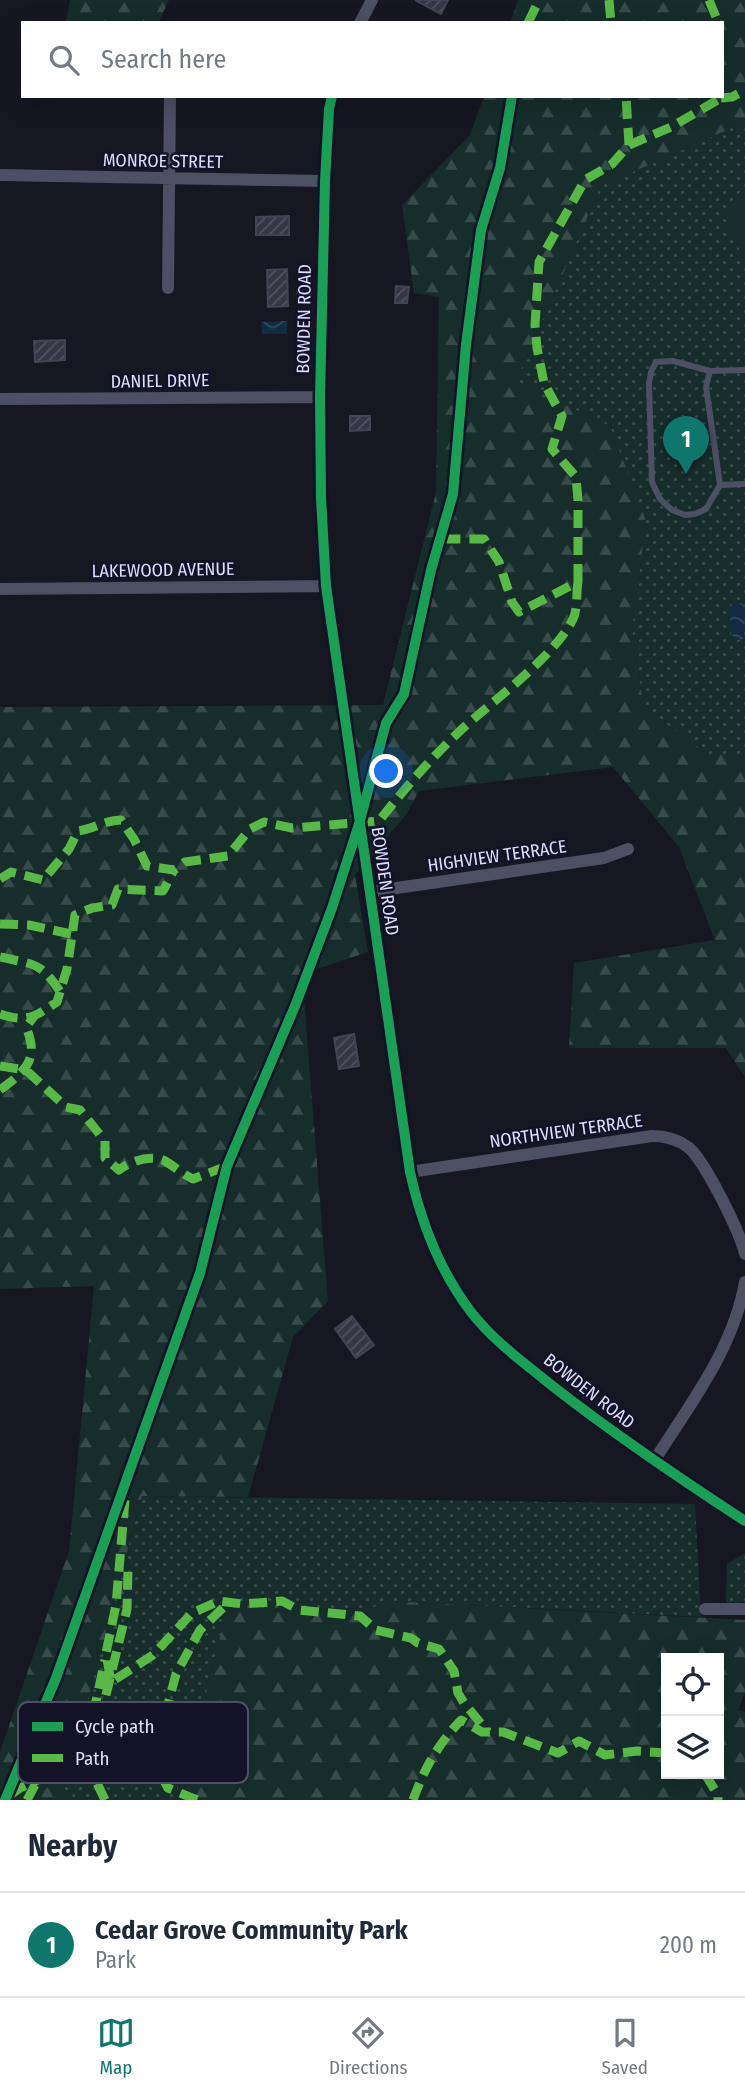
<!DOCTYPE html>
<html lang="en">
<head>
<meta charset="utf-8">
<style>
	body { margin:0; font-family:"Fira Sans Condensed",sans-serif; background:#f6f6f7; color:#1f2937 }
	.controls { position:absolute; right:21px; bottom:21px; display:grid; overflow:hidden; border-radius:0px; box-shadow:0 7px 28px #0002 }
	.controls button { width:63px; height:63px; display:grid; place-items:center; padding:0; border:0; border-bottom:2px solid #e0e1e3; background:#fff; color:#1f2937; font:35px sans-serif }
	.you { position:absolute; left:387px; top:772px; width:24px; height:24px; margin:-18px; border:5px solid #fff; border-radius:50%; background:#1a73e8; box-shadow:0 0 0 10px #1a73e833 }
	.badge { display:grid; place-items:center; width:46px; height:46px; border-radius:50%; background:#0f766e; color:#fff; font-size:23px; font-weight:700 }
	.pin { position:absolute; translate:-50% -58px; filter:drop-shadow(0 2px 4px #0008) }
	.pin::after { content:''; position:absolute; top:37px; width:24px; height:21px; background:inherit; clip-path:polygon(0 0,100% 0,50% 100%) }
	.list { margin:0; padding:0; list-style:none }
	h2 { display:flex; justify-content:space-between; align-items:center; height:91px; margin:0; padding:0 28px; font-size:30px }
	h2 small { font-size:23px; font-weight:400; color:#747a83 }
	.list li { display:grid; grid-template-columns:46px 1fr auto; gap:21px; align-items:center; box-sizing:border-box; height:105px; padding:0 28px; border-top:2px solid #e0e1e3 }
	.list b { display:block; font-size:26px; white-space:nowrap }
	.list p { margin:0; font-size:23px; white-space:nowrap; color:#747a83 }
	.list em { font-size:23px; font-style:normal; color:#747a83 }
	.icon { flex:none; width:38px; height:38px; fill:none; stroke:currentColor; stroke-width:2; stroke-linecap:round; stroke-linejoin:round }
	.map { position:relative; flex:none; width:745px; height:1800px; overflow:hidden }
	.search { position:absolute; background:#fff; box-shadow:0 7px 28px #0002; left:21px; right:21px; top:21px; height:77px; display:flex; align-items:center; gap:18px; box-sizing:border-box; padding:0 24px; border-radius:0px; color:#747a83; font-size:26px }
	.sheet { height:196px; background:#fff }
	nav { display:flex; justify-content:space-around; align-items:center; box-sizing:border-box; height:98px; border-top:2px solid #e0e1e3; background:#fff; font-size:19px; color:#747a83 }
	nav a { display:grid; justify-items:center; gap:4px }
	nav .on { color:#0f766e }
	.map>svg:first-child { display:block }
	.green { fill:url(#green-dots) }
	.forest { fill:url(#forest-firs); fill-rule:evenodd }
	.pitch { fill:#162d2b }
	.water { fill:url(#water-waves) }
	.building { fill:url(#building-hatch); stroke:#434355; stroke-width:2 }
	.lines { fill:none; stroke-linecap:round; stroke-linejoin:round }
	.service { stroke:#4d4f62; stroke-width:6 }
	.minor { stroke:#4d4f62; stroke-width:12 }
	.quiet { stroke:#58b947; stroke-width:9; stroke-dasharray:18 9; stroke-linecap:butt }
	.cycleway-casing { stroke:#131227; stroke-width:15 }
	.cycleway { stroke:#1a9f57; stroke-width:10 }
	.labels { text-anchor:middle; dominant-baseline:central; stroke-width:5; stroke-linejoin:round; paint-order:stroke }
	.street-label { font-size:18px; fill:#dcddfc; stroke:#131227 }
	.key { fill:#131227; stroke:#4f4f67; stroke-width:2 }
	.key-label { font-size:19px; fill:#dcddfc }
</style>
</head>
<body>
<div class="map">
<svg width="745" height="1800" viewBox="0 0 745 1800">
	<defs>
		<pattern id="green-dots" width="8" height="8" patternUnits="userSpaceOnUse" patternTransform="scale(1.75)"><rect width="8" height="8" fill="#162d2b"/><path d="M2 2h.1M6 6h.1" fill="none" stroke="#374b4b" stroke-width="1.8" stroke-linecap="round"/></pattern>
		<pattern id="forest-firs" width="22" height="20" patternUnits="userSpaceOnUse" patternTransform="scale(1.75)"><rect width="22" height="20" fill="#162d2b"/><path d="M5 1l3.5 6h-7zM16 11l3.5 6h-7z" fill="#374b4b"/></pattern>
		<pattern id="water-waves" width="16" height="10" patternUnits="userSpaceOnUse" patternTransform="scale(1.75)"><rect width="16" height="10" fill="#122b43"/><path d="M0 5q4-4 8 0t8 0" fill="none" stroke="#34495f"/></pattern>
		<pattern id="building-hatch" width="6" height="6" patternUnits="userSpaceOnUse" patternTransform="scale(1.75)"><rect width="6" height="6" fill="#363644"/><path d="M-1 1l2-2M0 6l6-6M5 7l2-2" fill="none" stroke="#525360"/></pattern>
	</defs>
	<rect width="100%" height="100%" fill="#171722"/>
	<path class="green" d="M745,122V754H708L644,708L632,629L646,521L516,381L601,185Z
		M142,1496L695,1504L701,1617L408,1602L367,1608L227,1612L175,1800H61Z
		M745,1553V1602L726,1604L727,1564Z"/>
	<path class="forest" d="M70,0H169L158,23H66Z
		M518,0H745V122L601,186L516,381L610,426L646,521L632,629L644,708L708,754H745V1077L726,1048H569L574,963L715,940L679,847L613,767L419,791L406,815L355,875L368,952L302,974L328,1301L293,1337L248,1497L142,1496L61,1800H0V1752L69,1551L94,1286L0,1289V707L383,705L436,492L439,297L414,293L402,205L470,135L484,96H722V23H510Z
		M408,1602L745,1620V1693L738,1710L745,1712V1800H175L227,1612L367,1608ZM719,1658V1774H666V1658Z"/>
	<path class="pitch" d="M745,186V263L723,211Z"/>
	<path class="water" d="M287,321V334H262L261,322Z
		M733,603H741L745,606L744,639L736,640L731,634L730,608Z"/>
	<path class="building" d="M415,0H448L441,14Z
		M289,216V235H256V217Z
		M287,269L288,306L268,307L267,270Z
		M396,286L409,287L407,303H395Z
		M65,340V360L35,362L34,341Z
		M350,416H370V430L350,431Z
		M354,1034L359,1066L339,1069L334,1038Z
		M352,1316L374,1345L356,1358L335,1329Z"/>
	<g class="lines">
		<path class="service" d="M745,370L710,371L706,387L720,485L745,484
			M710,371L673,361L656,362L651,372L649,384L652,482L660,499L672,510L685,515L695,514L706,509L720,485"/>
		<path class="minor" d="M360,23L372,0
			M332,96L329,109L325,181L320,397L321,498L326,586L410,1172C421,1222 439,1270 471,1312C492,1339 519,1359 545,1380C609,1431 676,1476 745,1521
			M0,175L325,181
			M168,288L170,96
			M0,399L320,397
			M0,589L326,586
			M369,892L604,858L628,849
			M410,1172L652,1136C665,1136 677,1139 688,1147C705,1161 740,1232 745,1254
			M654,1461C690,1404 733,1350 745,1282
			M705,1609H745"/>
		<path class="quiet" d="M609,0L611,23
			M709,0L716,17V23
			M528,23L539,0
			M721,98L732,97L745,90
			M629,145L671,127L721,98L719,96
			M578,582V500L576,477L552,449L562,416L544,383L537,348L535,325L539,262L585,180L612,164L629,145L626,96
			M0,879L11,872L43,880L69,849L78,831C94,829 105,820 121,820L134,839L147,866L174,870L185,862L228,856L250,829L264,822L292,828L379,821C405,788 431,758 462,729C494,700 554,657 573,619C578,609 576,593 578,582L519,612L512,602L499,562L484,539H439
			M0,924L29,925L71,934
			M0,957C35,965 40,961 61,993
			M0,1014C27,1023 34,1017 57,1002L67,969L75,915L92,908L112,905L118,889L163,891L174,870
			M0,1066L26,1070L66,1107L80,1110L105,1141V1158L119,1170C131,1161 148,1155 163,1160C170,1163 182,1174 193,1179L227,1166
			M0,1090C25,1071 40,1060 26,1027L35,1015
			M125,1500L116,1605L106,1653L111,1682L153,1655L192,1613L219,1601L243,1604L282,1601L299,1610L360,1616L376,1630L411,1638L418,1643L439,1649L454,1671L458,1693L464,1703L488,1732
			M93,1715L105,1660
			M62,1765L96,1746
			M705,1774L718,1795V1800
			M10,1795L20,1788L70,1765L107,1767L131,1764L154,1754
			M27,1800L35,1785L39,1781
			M105,1800L96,1781V1736L127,1609L128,1570
			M197,1800L168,1788L153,1761L176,1674L200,1630L228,1603
			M413,1800C425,1767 437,1746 461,1720L482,1732H503L558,1753L579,1741L605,1755L637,1751L666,1753"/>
		<defs>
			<path id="cycleway" d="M332,96L329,109L325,181L320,397L321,498L326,586L410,1172C421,1222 439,1270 471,1312C492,1339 519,1359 545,1380C609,1431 676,1476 745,1521
				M5,1800L56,1678L200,1273L227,1166L295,1006L332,908L359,824L386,723L404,694L431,570L453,494L466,345L481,230L500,168L512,96"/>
		</defs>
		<use href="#cycleway" class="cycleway-casing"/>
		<use href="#cycleway" class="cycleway"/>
	</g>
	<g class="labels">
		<g class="street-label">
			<text transform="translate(163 161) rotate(1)">MONROE STREET</text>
			<text transform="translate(304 319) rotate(-89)">BOWDEN ROAD</text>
			<text transform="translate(160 381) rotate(-1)">DANIEL DRIVE</text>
			<text transform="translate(163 570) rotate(-1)">LAKEWOOD AVENUE</text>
			<text transform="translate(497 856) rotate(-8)">HIGHVIEW TERRACE</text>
			<text transform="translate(385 881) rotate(82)">BOWDEN ROAD</text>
			<text transform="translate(566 1131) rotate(-8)">NORTHVIEW TERRACE</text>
			<text transform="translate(589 1391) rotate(38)">BOWDEN ROAD</text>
		</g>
	</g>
	<rect x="18" y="1702" width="230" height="81" rx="10" class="key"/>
	<rect x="32" y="1722" width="31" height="9" fill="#1a9f57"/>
	<rect x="32" y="1754" width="31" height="8" fill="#58b947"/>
	<g class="key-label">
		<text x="75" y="1733">Cycle path</text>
		<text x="75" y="1765">Path</text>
	</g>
</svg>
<div class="controls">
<button><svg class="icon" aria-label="locate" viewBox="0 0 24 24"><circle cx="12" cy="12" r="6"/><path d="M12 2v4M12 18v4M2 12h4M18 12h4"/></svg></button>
<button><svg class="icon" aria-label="layers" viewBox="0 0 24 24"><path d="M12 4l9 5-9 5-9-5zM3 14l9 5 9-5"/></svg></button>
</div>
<div class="you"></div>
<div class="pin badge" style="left:686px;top:474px">1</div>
<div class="search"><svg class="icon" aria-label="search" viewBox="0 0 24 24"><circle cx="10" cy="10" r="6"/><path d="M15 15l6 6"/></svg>Search here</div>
</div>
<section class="sheet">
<h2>Nearby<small></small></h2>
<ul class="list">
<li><span class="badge">1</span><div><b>Cedar Grove Community Park</b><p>Park</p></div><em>200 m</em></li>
</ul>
</section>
<nav>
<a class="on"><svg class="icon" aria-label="map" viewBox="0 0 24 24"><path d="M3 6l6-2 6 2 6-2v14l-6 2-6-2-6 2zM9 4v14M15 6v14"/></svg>Map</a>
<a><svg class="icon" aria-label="directions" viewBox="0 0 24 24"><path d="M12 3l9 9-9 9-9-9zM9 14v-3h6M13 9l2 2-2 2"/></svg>Directions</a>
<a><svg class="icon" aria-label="saved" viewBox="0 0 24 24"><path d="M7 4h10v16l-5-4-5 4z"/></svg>Saved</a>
</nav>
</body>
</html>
